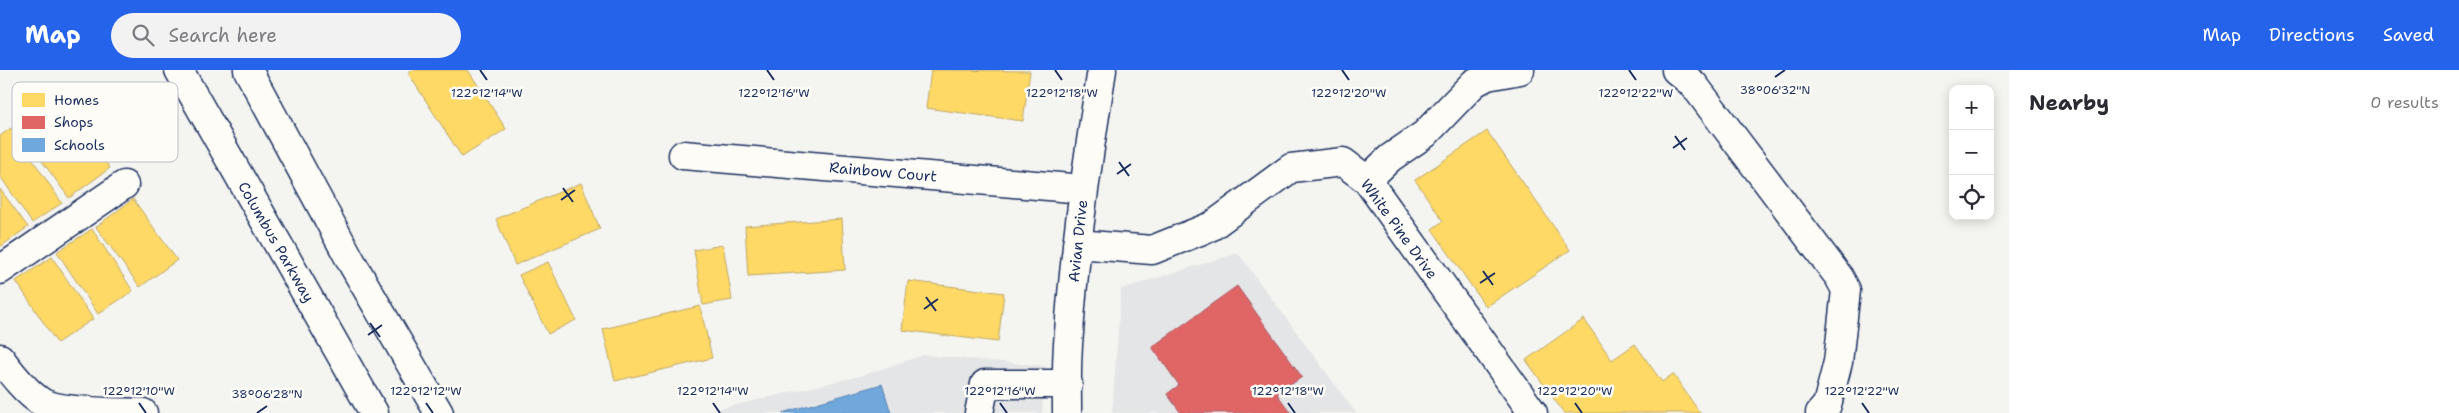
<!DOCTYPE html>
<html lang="en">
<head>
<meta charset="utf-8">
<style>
	body { margin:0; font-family:"Shantell Sans",sans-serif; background:#f2f2f3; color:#2b2b33 }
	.controls { position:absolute; right:15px; top:15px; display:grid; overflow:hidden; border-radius:10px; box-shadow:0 2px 12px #0003 }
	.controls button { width:45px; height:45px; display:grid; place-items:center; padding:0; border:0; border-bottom:1px solid #e1e1e2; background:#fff; color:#2b2b33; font:25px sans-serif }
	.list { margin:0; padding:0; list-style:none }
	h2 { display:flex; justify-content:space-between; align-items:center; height:65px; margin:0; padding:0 20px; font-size:21px }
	h2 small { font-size:16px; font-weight:400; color:#7c7c81 }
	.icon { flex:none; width:28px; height:28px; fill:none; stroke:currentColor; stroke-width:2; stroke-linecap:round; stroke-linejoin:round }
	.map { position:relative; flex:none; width:2009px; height:343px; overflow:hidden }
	header { display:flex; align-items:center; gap:30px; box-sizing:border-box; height:70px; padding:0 25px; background:#2563eb; color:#fff }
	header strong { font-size:24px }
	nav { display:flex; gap:28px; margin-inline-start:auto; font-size:18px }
	.search { width:350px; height:45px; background:#f2f2f3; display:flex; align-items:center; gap:12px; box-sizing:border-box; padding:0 18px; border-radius:28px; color:#7c7c81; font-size:19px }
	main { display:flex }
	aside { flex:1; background:#fff }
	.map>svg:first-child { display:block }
	.built { fill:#e4e5e6 }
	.homes { fill:#ffd966; stroke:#bba664 }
	.shops { fill:#e06666; stroke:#a55664 }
	.schools { fill:#6fa8dc; stroke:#5684b6 }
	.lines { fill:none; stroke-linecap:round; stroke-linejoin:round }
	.minor-casing { stroke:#1b2f5e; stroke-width:31 }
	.major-casing { stroke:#1b2f5e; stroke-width:31 }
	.minor { stroke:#fdfcf7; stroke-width:28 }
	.major { stroke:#fdfcf7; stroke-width:28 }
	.ticks { fill:none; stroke:#1b2f5e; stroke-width:2 }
	.labels { text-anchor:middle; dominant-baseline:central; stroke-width:5; stroke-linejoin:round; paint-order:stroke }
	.street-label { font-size:15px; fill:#1b2f5e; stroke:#fdfcf7 }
	.key { fill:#fdfcf7; stroke:#b9bec9; stroke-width:1 }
	.key-label { font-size:14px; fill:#1b2f5e }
	.ticks-label { font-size:12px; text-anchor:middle; fill:#1b2f5e; stroke:#fdfcf7; stroke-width:5; stroke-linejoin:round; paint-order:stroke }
</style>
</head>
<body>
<header>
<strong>Map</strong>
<div class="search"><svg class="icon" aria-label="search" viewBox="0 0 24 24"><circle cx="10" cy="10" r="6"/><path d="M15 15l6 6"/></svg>Search here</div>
<nav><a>Map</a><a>Directions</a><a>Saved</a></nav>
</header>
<main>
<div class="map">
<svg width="2009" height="343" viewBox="0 0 2009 343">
	<rect width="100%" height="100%" fill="#f4f4f1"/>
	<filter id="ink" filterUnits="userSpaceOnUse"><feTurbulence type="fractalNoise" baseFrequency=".02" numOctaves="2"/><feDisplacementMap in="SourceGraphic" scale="10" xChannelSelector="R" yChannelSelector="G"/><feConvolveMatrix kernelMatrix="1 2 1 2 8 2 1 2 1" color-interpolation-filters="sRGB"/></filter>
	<g filter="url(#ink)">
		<path class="built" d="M1238,183L1356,343H1112L1121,219Z
			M924,285L1046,296L1042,343H701L860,306Z"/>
		<path class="homes" d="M413,0H468L506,59L462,87L408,3Z
			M931,0L1030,1L1023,51L926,38Z
			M56,24L110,98L69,128L15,54Z
			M11,58L62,133L32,153L0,106V66Z
			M1487,61L1570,180L1486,237L1432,159L1443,151L1415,110Z
			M581,113L600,159L515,195L496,149Z
			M0,119L28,157L0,177Z
			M133,129L177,190L140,217L96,157Z
			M842,149L845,200L748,206L745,156Z
			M92,159L133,221L98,244L57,182Z
			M723,175L732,230L703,235L694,180Z
			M52,187L93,249L57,273L16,211Z
			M548,192L576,250L548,264L519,205Z
			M908,211L1004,223L998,272L902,260Z
			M700,236L712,288L615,311L603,259Z
			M1584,249L1612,290L1635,274L1662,312L1673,304L1700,343H1564L1526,290Z"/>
		<path class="shops" d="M1237,216L1302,307L1277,324L1291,343H1181L1167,324L1179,315L1152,277Z"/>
		<path class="schools" d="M882,314L891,343H782Z"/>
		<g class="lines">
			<defs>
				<path id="minor" d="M1676,0L1694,15L1839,207L1846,220L1838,292L1827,335L1820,343
					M683,85L1083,119
					M1367,110L1390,88L1425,64L1474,13L1487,6L1520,0
					M1077,174L1152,180L1212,156L1291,98L1343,92L1367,110L1533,343
					M0,200L124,115
					M0,288C11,303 26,323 43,333C63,343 118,342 143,343
					M979,343L985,314H1068
					M1067,343C1067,317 1066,290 1069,263C1075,175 1088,88 1102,0"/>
				<path id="major" d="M179,0L374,343
					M248,0L352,193L439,343"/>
			</defs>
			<use href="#minor" class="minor-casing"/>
			<use href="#major" class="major-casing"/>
			<use href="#minor" class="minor"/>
			<use href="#major" class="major"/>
		</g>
	</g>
	<path class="ticks" d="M480,0L487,10M767,0L774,10M1055,0L1062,10M1342,0L1349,10M1629,0L1636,10M1775,7L1785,0M1675,66L1685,80M1673,78L1687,68M1119,92L1129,106M1117,104L1131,94M563,118L573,132M561,130L575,120M1483,201L1493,215M1480,213L1495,203M926,227L936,241M924,239L938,229M370,253L380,267M368,265L382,255M139,333L146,343M426,333L433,343M713,333L720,343M1000,333L1007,343M1288,333L1295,343M1575,333L1582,343M1862,333L1869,343M257,343L267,336"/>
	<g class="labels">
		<g class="street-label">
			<text transform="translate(883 102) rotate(5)">Rainbow Court</text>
			<text transform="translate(1399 159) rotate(54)">White Pine Drive</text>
			<text transform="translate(1078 171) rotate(-84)">Avian Drive</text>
			<text transform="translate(276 172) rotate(60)">Columbus Parkway</text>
		</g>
	</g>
	<rect x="12" y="12" width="166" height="80" rx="8" class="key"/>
	<rect x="22" y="23" width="23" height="14" fill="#ffd966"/>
	<rect x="22" y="46" width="23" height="13" fill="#e06666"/>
	<rect x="22" y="68" width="23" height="14" fill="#6fa8dc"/>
	<g class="key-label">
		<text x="54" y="35">Homes</text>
		<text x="54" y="57">Shops</text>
		<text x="54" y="80">Schools</text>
	</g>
	<g class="ticks-label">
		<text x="1775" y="24">38°06'32"N</text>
		<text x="487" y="27">122°12'14"W</text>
		<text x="774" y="27">122°12'16"W</text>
		<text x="1062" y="27">122°12'18"W</text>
		<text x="1349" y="27">122°12'20"W</text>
		<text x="1636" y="27">122°12'22"W</text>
		<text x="139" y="325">122°12'10"W</text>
		<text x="426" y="325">122°12'12"W</text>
		<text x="713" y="325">122°12'14"W</text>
		<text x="1000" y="325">122°12'16"W</text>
		<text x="1288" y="325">122°12'18"W</text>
		<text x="1575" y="325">122°12'20"W</text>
		<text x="1862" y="325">122°12'22"W</text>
		<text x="267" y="328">38°06'28"N</text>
	</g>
</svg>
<div class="controls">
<button>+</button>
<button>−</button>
<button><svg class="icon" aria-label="locate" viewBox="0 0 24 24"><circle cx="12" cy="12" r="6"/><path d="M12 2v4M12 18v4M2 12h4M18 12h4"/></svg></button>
</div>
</div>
<aside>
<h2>Nearby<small>0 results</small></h2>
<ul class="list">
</ul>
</aside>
</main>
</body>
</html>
